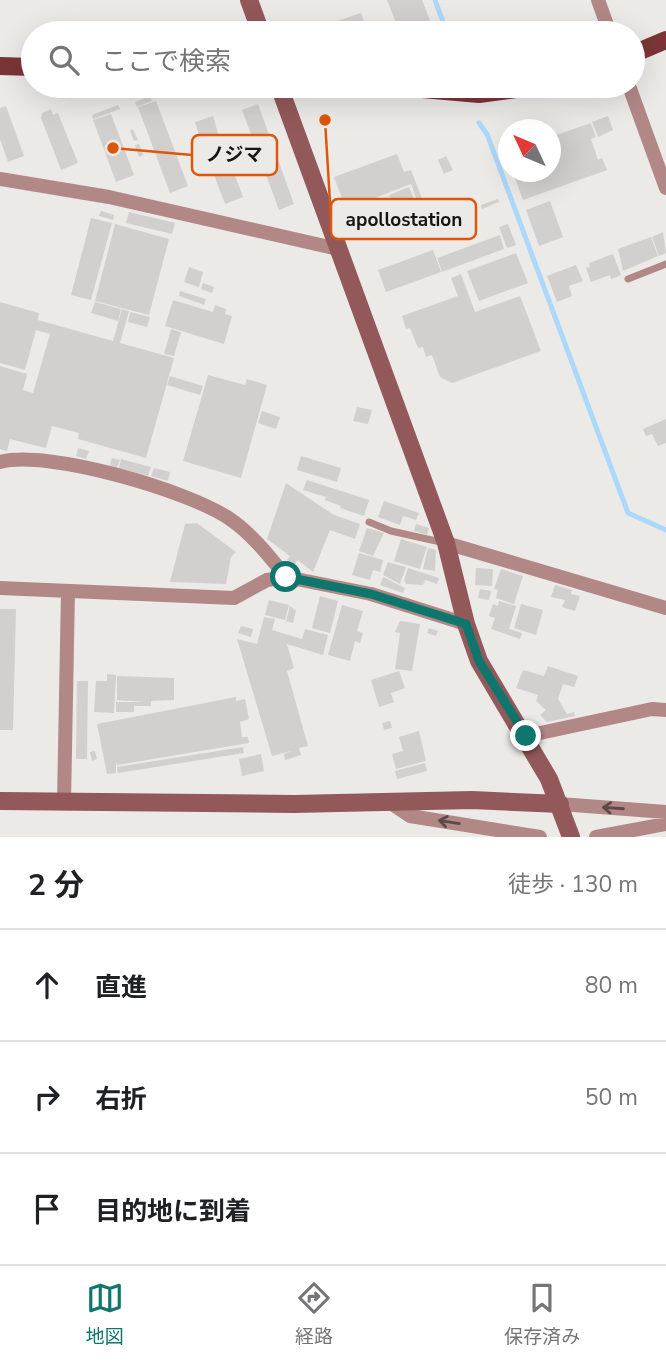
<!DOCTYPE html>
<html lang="ja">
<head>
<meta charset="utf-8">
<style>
	body { margin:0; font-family:"Nunito Sans","Noto Sans JP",sans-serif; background:#f2f2f2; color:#202124 }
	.compass { position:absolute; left:498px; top:119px; width:63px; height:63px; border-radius:50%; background:#fff; box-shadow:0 7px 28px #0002; rotate:314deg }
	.stop { position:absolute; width:21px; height:21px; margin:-16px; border:5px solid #0f766e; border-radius:50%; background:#fff }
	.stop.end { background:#0f766e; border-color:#fff; box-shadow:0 2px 7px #0008 }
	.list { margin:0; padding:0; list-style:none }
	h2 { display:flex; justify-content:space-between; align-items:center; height:91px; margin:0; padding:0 28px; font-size:30px }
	h2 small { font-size:23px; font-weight:400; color:#757577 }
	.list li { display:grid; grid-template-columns:46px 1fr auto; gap:21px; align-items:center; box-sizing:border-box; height:112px; padding:0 28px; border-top:2px solid #e0e0e0 }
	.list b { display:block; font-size:26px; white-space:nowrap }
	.list em { font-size:23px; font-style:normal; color:#757577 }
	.icon { flex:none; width:38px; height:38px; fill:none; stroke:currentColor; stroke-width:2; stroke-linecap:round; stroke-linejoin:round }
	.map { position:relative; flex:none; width:666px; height:837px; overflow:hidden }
	.search { position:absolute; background:#fff; box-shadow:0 7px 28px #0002; left:21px; right:21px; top:21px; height:77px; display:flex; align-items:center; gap:18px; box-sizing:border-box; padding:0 24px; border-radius:38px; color:#757577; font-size:26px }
	.sheet { height:427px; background:#fff }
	nav { display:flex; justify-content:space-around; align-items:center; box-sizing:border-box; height:98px; border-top:2px solid #e0e0e0; background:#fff; font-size:19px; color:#757577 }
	nav a { display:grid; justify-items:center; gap:4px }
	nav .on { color:#0f766e }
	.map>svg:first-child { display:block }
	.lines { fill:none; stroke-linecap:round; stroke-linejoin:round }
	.stream { stroke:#acd8fc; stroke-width:5 }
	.building { fill:#d2d0ce }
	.lane { stroke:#b28887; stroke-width:7 }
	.street { stroke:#b28887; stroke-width:14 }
	.secondary { stroke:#935859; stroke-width:18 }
	.primary { stroke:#7b3538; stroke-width:18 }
	.oneway { stroke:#5c4948 }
	.route { stroke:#0f766e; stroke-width:9 }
	.leader { fill:none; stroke:#dd560c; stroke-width:2.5 }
	.callout-dot { fill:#dd560c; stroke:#ebeae7; stroke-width:2.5 }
	.callout { fill:#ebeae7; stroke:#dd560c; stroke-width:2.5 }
	.callout-label { font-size:19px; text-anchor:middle; font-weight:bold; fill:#151514 }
</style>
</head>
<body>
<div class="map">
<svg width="666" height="837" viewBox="0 0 666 837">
	<rect width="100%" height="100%" fill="#ebeae7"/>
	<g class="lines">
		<path class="stream" d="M435,0L447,33
			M479,123L487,134L628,513L666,530"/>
	</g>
	<path class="building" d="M387,0H422L435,33H400Z
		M361,13L366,28L360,31L361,33H322L320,27Z
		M150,96L152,101L137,107L135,102Z
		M156,101L188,186L170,193L138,107Z
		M258,104L294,204L279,210L242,110Z
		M118,105L120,109L93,119L92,115Z
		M6,106L24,156L8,162L0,139V108Z
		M51,109L53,115L58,113L78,163L61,170L41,118L42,113Z
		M111,114L134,175L116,182L93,120Z
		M327,115L330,122L322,125L319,119Z
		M213,116L220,140L202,145L195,122Z
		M608,116L613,130L598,137L592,122Z
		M591,123L596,137L591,139L598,160L602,158L607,170L523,200L513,173L550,172V137Z
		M133,129L138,140L134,141L130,131Z
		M139,144L143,155L139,157L135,145Z
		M223,144L243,197L225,204L205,151Z
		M397,154L404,172L411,170L423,201L418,203L411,184L346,209L334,177Z
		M446,156L453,170L444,174L438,160Z
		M409,187L416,204L395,212L389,195Z
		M498,199L499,202L482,209L481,205Z
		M550,201L563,237L539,246L526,210Z
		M101,211L114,215L113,220L99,216Z
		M129,212L175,223L172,234L126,223Z
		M91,218L112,223L91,300L71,295Z
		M115,224L169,239L149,315L95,301Z
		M508,224L516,245L507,248L499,227Z
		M663,232L666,253L659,256L652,237Z
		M500,235L504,249L442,272L437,258Z
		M651,237L658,256L623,271L618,249Z
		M433,250L441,272L386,292L378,270Z
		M516,253L528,283L479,301L467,271Z
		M613,254L621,275L611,279L610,275L591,282L586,268L590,267L589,263Z
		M576,265L583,281L569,286L572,296L557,302L547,276Z
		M189,267L203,272L199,287L184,282Z
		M461,274L475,312L520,296L541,351L452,383L440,377L432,355L426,357L423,347L418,348L410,328L406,329L402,316L458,296L451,278Z
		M203,283L214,287L212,293L201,289Z
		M180,291L206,299L204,305L179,296Z
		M173,300L213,312L215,305L226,309L225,314L232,316L224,344L165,326Z
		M0,302L39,313L38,320L113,341L122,309L129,311L120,343L174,358L146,458L78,439L79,433L52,426L46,448L10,439L7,451L0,449V366L27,374L23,390L33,393L50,334L36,330L25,370L0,363Z
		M95,302L121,309L118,321L91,313Z
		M130,312L150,317L147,327L128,322Z
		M171,329L181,332L174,356L164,354Z
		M208,375L245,385L247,379L267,385L241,478L183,461Z
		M170,376L203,386L200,395L167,385Z
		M357,407L372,410L368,424L353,421Z
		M262,411L280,417L276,429L258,423Z
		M666,419V443L658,446L652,434L646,436L643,429Z
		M78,448L89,451L86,459L76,456Z
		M301,456L341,468L337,482L297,470Z
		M112,458L120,460L117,468L110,465Z
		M121,459L151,467L148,476L119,468Z
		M154,468L170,472L168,481L151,476Z
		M307,480L369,500L364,516L340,508L341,506L325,500L326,497L303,490Z
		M286,483L334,515L360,524L355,539L330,530L313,572L298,560L294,565L287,560L290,556L267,539Z
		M384,501L419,513L416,520L403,516L400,525L378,517Z
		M197,523L236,552L231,557L226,584L170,582L185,524Z
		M416,524L429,528L427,535L414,531Z
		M367,528L384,533L373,556L359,551Z
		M401,539L427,547L420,569L394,561Z
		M428,548L436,550L435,571L423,569Z
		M359,553L383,560L380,572L373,570L370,580L352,575Z
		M388,562L406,567L400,584L383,575Z
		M408,568L439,578L437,584L425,580L423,585L406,584L404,580Z
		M476,568L493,569L492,586L475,585Z
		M501,569L523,576L514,604L496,598L498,590L494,589Z
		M383,577L405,588L403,593L380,585Z
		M555,585L572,590L571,594L580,596L575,611L562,607L565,600L551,597Z
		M480,589L491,591L489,600L478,598Z
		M320,596L338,601L330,633L312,628Z
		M269,600L289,605L285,620L265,615Z
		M499,601L516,606L509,629L522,633L520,639L491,629L495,618L489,616L493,604L498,606Z
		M521,604L543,610L536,635L514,628Z
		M342,605L363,611L357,631L363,633L360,643L355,641L350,661L328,655Z
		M290,606L296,611L293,623L286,621Z
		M0,609H16L13,730H0Z
		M264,617L275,619L272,630L302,639L305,629L328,635L323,655L287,644L294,668L287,671L308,746L299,748L301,755L285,760L284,754L291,751L272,756L237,639L257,644Z
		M400,621L420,624L412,671L395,669L400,633L395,632Z
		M241,626L253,629L251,637L238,633Z
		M429,628L438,631L436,636L427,633Z
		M548,666L578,676L574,687L563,684L558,699L567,714L574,712L575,716L547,722L540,715L546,710L536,701L538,695L516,688L523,670L544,676Z
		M399,671L405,688L391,693L394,702L379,707L371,680Z
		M107,674L116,675L114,713L94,712L96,681H107Z
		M117,676L174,678V700L151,701V706H134V712H116V702H145L117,700Z
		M77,681H88L87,759H76Z
		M236,697V701L245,699L249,719L240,722L242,737H248L249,743L117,765L116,762V773L107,774L97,724Z
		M390,721L392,728L384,730L382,723Z
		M419,731L426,761L396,769L392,754L403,751L399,737Z
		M243,747L244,753L118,773L117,767Z
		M95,751L97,759L92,761L90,752Z
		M261,754L264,771L242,776L239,759Z
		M425,763L427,771L397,779L395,771Z"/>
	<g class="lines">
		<path class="lane" d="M628,279L666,264
			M369,522L391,531L445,543"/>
		<path class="street" d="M598,0L610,33
			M629,86L666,188
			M0,179L109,197L338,249
			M0,462C47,449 190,491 230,519C252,534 270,557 286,577L371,594L466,624
			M446,543L666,608
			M0,588L234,598L267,580L286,577
			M526,736L652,709L666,710
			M64,802L68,591
			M389,802L410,816L540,837
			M560,804L666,812
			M596,837L666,824"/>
		<path class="secondary" d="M249,0L261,33
			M279,86L446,543L466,624L479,661L549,779L571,837
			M0,801L294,804L472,800L560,804"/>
		<path class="primary" d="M633,54L666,40
			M0,66L33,67
			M388,86L479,94L539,86"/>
	</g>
	<defs><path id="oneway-shaft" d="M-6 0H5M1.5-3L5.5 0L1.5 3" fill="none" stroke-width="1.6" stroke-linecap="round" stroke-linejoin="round" transform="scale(1.75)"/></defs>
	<g class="oneway">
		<use href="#oneway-shaft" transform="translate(613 808) rotate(-176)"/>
		<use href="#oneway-shaft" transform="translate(449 822) rotate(-171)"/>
	</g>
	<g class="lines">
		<path class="route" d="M286,577L371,594L466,624L479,661L526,736"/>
	</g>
	<path class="leader" d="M113 148L192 155M325 120L331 219"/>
	<g class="callout-dot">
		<circle cx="113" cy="148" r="7"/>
		<circle cx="325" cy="120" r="7"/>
	</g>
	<g class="callout">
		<rect x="192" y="135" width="85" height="40" rx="7"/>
		<rect x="331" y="199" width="145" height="40" rx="7"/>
	</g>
	<g class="callout-label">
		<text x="234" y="161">ノジマ</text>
		<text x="404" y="226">apollostation</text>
	</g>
</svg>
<svg class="compass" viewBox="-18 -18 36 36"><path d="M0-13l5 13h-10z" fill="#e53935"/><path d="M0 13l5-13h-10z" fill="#757577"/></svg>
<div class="stop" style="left:286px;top:577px"></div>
<div class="stop end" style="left:526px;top:736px"></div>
<div class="search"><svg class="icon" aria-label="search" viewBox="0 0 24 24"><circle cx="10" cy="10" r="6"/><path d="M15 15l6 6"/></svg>ここで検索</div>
</div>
<section class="sheet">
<h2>2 分<small>徒歩 · 130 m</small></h2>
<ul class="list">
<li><svg class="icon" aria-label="ahead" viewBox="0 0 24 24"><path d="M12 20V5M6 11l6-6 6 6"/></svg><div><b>直進</b></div><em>80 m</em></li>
<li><svg class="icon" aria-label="right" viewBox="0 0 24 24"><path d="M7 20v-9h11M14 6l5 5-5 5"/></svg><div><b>右折</b></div><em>50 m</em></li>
<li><svg class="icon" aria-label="arrive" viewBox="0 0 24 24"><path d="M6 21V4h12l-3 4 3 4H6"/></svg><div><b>目的地に到着</b></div></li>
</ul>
</section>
<nav>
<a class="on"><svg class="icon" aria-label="map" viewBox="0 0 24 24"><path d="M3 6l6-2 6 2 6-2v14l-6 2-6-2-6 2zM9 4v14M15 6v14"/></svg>地図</a>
<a><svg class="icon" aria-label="directions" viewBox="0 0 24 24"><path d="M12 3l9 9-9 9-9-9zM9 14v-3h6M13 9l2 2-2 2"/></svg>経路</a>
<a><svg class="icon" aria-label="saved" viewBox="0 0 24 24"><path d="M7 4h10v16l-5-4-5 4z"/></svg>保存済み</a>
</nav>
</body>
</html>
